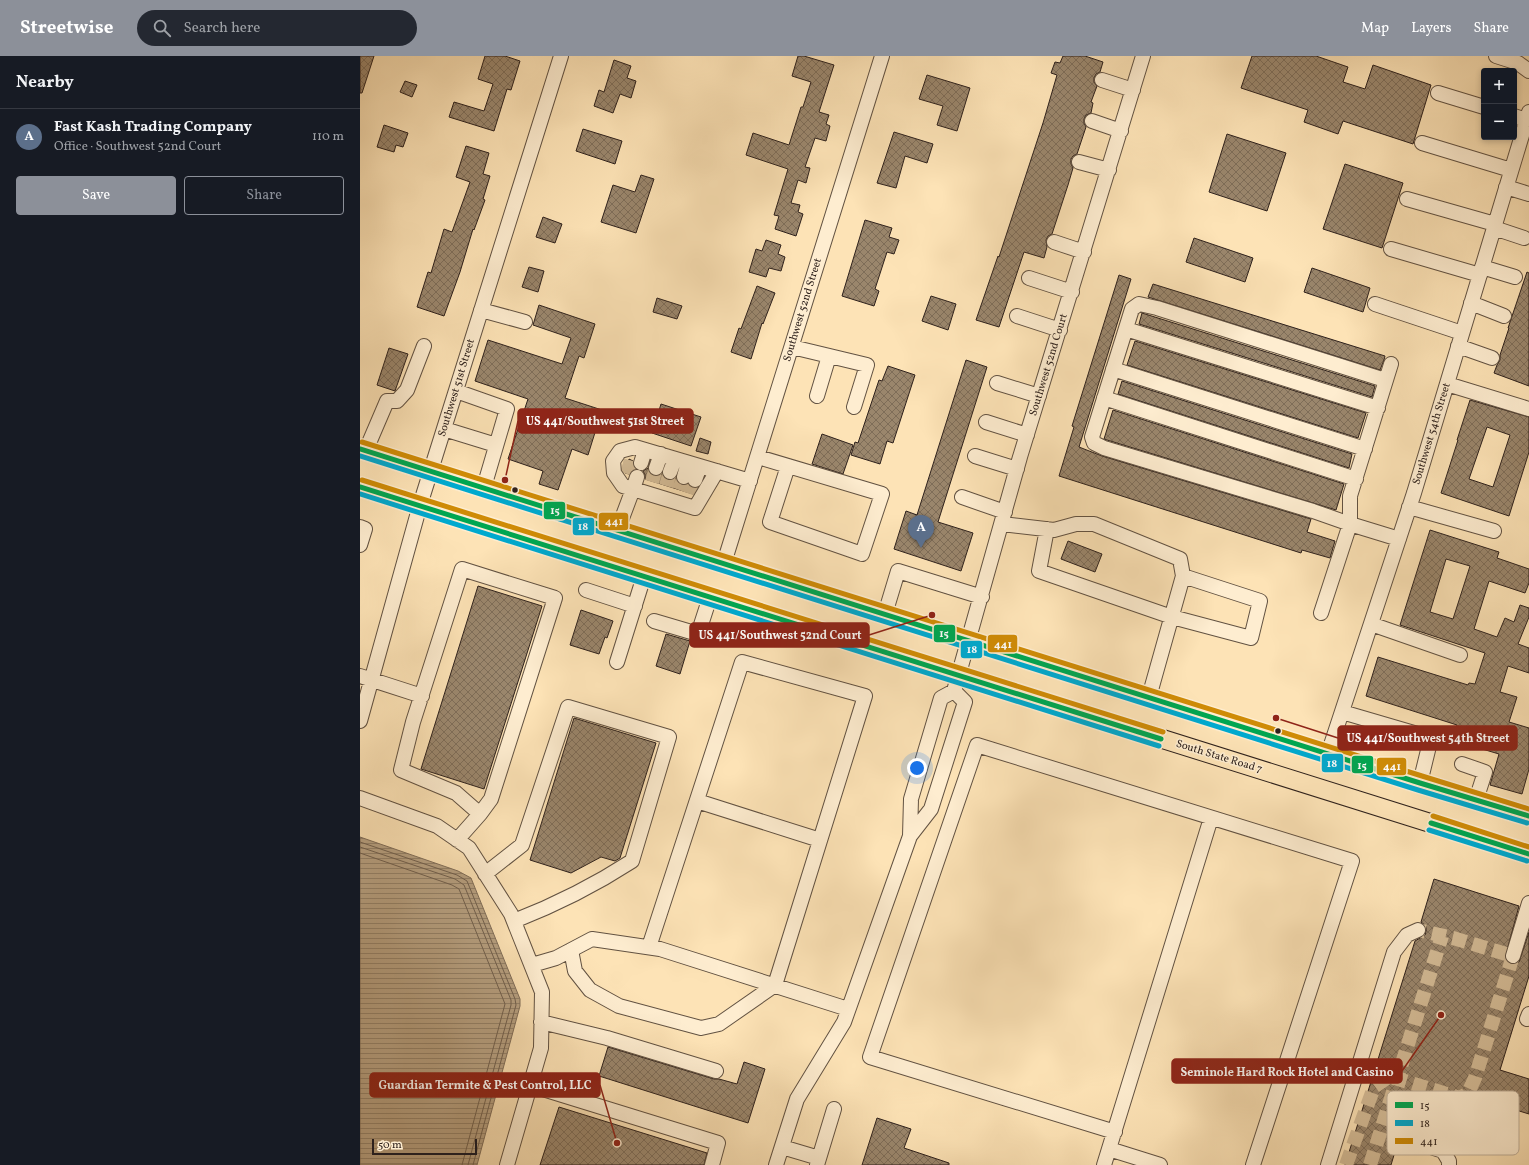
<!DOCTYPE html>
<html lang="en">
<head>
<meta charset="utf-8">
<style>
	body { margin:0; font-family:Vollkorn,serif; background:#242831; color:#f1f3f6 }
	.controls { position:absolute; right:12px; top:12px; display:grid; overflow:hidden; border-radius:4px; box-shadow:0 2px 6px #0003 }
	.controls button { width:36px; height:36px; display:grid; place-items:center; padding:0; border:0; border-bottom:1px solid #363941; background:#171b24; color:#f1f3f6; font:20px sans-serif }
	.scale { position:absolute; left:12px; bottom:10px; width:105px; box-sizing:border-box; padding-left:4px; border:2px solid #2e211c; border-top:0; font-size:11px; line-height:14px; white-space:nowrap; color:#2e211c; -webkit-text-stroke:3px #feedd0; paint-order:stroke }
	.you { position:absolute; left:557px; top:712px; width:14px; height:14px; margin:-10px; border:3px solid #fff; border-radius:50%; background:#1a73e8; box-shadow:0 0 0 6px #1a73e833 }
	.badge { display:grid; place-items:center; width:26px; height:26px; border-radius:50%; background:#8c9099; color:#fff; font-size:13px; font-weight:700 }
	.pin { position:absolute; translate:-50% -33px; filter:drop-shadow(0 1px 2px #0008) }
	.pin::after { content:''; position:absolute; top:21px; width:14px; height:12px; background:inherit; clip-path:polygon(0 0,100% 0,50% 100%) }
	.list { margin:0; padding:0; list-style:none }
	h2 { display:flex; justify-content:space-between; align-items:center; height:52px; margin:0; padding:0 16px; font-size:17px }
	h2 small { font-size:13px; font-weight:400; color:#9ea1a6 }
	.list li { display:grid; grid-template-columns:26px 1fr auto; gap:12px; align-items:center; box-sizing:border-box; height:56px; padding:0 16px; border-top:1px solid #363941 }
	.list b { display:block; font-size:15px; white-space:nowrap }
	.list p { margin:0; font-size:13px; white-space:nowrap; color:#9ea1a6 }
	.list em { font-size:13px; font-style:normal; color:#9ea1a6 }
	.actions { display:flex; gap:8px; padding:12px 16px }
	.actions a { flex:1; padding:9px 0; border:1px solid #8c9099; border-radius:4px; text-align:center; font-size:14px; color:#8c9099 }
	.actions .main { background:#8c9099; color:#fff }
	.icon { flex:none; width:22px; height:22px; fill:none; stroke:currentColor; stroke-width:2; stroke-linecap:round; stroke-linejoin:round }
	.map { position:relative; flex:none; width:1169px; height:1109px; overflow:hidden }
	header { display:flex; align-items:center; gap:24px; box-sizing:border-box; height:56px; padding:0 20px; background:#8c9099; color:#fff }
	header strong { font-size:19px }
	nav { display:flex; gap:22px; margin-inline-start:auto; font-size:14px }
	.search { width:280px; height:36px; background:#242831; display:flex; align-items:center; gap:10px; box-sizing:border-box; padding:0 14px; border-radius:22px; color:#9ea1a6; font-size:15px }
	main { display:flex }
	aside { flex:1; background:#171b24 }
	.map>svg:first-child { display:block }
	.water { fill:url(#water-rules); stroke:#806e59 }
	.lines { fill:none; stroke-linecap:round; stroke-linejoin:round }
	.shore { stroke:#72614f; stroke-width:1 }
	.building { fill:url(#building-cross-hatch); stroke:#2e211c; fill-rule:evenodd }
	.minor-tunnel { stroke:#d4bc97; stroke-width:14; stroke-dasharray:14 7; stroke-linecap:butt }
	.minor-casing { stroke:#625242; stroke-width:16 }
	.major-casing { stroke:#2e211c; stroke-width:20 }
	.minor { stroke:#feedd0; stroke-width:14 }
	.major { stroke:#fde3b6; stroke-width:18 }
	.bus-1-casing { stroke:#feedd0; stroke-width:8 }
	.bus-2-casing { stroke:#feedd0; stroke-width:8 }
	.bus-3-casing { stroke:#feedd0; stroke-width:8 }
	.bus-1 { stroke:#00a651; stroke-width:5 }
	.bus-2 { stroke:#00a9ce; stroke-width:5 }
	.bus-3 { stroke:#cf8b06; stroke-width:5 }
	.bus-dot { fill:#2e211c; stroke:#feedd0; stroke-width:1.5 }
	.labels { text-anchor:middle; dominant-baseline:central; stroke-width:3; stroke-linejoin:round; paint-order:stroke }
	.street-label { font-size:11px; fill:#2e211c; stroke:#feedd0 }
	.key { fill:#feedd0; stroke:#c0b09a; stroke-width:1 }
	.key-label { font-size:11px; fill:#2e211c }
	.leader { fill:none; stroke:#8f2418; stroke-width:1.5 }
	.callout-dot { fill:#8f2418; stroke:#feedd0; stroke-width:1.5 }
	.callout { fill:#8f2418; stroke:#8f2418; stroke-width:1.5 }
	.callout-label { font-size:12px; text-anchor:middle; font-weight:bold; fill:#fff }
	.line-badge { stroke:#feedd0; stroke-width:1.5 }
	.badge-label { font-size:11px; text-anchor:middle; font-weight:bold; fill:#fff }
</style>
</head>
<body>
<header>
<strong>Streetwise</strong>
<div class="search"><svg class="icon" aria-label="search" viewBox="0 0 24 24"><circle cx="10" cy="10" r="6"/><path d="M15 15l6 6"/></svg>Search here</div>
<nav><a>Map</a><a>Layers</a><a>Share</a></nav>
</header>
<main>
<aside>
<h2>Nearby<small></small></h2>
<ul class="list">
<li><span class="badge" style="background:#5c6f8a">A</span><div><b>Fast Kash Trading Company</b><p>Office · Southwest 52nd Court</p></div><em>110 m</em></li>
</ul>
<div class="actions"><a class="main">Save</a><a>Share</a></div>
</aside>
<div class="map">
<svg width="1169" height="1109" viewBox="0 0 1169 1109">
	<defs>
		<pattern id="water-rules" width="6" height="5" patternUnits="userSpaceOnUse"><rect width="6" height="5" fill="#b7a182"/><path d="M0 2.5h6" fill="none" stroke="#95836a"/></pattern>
		<pattern id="building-cross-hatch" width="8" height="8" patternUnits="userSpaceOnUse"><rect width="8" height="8" fill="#9a866c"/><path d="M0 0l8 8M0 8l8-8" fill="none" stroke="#7e6d58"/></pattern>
	</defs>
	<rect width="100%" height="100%" fill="#fde3b6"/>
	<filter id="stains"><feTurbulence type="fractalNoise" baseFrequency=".005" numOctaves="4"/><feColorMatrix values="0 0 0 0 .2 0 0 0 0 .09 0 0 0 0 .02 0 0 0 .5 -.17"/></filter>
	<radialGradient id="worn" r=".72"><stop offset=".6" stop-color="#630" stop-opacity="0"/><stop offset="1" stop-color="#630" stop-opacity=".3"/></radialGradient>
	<path class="water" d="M0,781L98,815L111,822L160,943V950L117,1109H0Z"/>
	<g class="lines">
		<path class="shore" d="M0,786L97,819L107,825L155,943L156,949L113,1109
			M0,791L95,823L104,829L151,944V949L108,1109
			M0,797L92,829L99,833L145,948L102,1109"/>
	</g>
	<path class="building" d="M0,0H14L2,37H0Z
		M125,0H145L160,5L151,34L147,33L134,75L89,61L94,46L124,55L133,28L118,23Z
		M438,0H444L474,9L459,56L469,59L466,68L470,70L466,85L455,82L445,111L450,112L446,127L438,124L431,147L440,149L438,156L443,158L436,180L415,173L419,160L414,159L428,113L386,99L393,77L429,89L441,51H443L451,26L432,20Z
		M703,0H725L743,6L740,16L736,18L734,22V26L737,30L731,46L733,47L731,57L726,59L724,63V67L726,71L717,98L713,100L711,103V108L713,112L708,129L692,178L688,180L686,184L687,191L684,202L664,196L639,271L616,264L638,200L639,201L683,67L697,19L691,17L695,6L700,7Z
		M892,0H956L988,11L983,26L1005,33L1013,9L1071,29L1053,88L983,65L978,78L944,66L948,54L881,32Z
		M254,4L271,10L267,22L276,25L271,42L260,38L253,57L234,50L239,34L244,36Z
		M567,19L610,32L597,75L577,69L583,50L559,43Z
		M45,25L57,29L52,41L40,36Z
		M24,69L48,77L43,91L36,89L34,96L17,91Z
		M223,73L262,85L255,108L216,95Z
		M534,76L573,88L567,107L545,100L536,132L517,127Z
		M867,78L926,97L907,155L849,136Z
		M106,90L129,97L123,118L130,120L123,143L125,144L114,174L113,173L100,216L84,260L57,251L68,216L71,217L84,173L92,176L110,126L96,121Z
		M985,108L1043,127L1022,192L963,173Z
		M281,119L294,123L276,177L241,166L253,129L275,136Z
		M183,161L202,168L195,187L176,181Z
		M505,164L532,172L529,181L539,184L534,198L527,196L515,233L519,235L514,250L482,240Z
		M834,182L893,202L885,226L826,206Z
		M406,184L421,189L418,198L425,201L421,215L409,212L406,221L389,216L396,193L402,195Z
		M169,211L184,215L178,236L162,231Z
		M952,212L1010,232L1003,256L944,236Z
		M1167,216L1169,217V330L1134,317L1137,309L1140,304V299L1149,272H1148Z
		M759,219L771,223L719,391L742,400L951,463L947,476L975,485L970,502L942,494L941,497L699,420L714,371L712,370Z
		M793,228L1025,300L1024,304L1020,314L788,241Z
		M397,230L415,237L403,268L402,267L391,303L371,296L379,272L381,273Z
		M571,240L596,248L588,274L562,265Z
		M297,242L322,250L317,263L293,256Z
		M179,249L235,268L224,302L219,300L205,342L242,354L228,399L212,393L198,434L179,428L183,415L148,403L168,343L115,325L128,284L202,308L211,282L173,269Z
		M782,257L1015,330L1012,341L779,268Z
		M775,285L1006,357L998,382L767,309Z
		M29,292L48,298L35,335L17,329Z
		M606,304L627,311L578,466L613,477L601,515L534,493L546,455L557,459Z
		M528,310L555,319L533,387L527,385L520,408L491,399L495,386L498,387L519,324L522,325Z
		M762,325L992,398L989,412L758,338Z
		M1110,344L1169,361V396L1149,460L1081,437L1098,384H1097ZM1127,371L1150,379L1133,431L1109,423Z
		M301,348L341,361L331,390L292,377Z
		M753,354L984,428L976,454L747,384L744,383Z
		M462,378L493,389L483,418L452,408Z
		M340,382L351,386L348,398L336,395Z
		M269,403L273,405V409L275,413L269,418L265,417Z
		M288,412L289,417L293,420H298L302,418L307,424H312L316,422L318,427L321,429L328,428L332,432H337L333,438L285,423V419L283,415Z
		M1070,474L1139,496L1137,502L1169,513V527L1165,537L1129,525L1114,573L1137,581L1145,562L1154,566L1160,549L1169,552V561L1158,588L1169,592V617L1148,610L1140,636L1157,641L1149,666L1169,672V713L1162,738L1130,729L1139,698L1092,684L1097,669L1006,640L1018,601L1108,629L1109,627L1115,628L1125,597L1040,569ZM1086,503L1110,510L1093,563L1070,556Z
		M708,485L742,498L735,516L701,503Z
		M118,530L182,550L124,733L61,713Z
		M221,554L253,565L247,582L245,581L239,598L210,589Z
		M306,578L330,585L320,618L296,610Z
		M214,662L296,687L260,802L255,805L241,801L211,817L170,804Z
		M1074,823L1159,850L1145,902L1147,906L1150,908H1155L1159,906L1169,876V920L1140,1014L1169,1023V1058L1130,1046L1119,1081L1046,1058L1042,1073H1038L1034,1074L1031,1079L1032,1086L1037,1089L1031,1109H985L1055,885L1065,879L1066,875V870L1061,866Z
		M248,991L354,1023H359L377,1028L384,1006L405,1013L388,1067L239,1020Z
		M199,1051L347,1097L344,1109H180Z
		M517,1062L551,1073L544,1092L589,1107V1109H502Z"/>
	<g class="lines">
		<path class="minor-tunnel" d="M267,418L271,404
			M292,426L296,412
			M306,430L310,416
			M319,434L324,421
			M330,438L335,424
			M986,1109L1014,1031L1028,1021L1038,1023L1100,1042L1108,1037L1115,1022L1153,900L1093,882L1058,874
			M1010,1109L1082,880"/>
		<defs>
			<path id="minor" d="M1136,0L1158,7L1169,15
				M742,24L773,34
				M1078,37L1124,51
				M1154,60L1166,64
				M732,65L761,75
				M1062,87L1151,114
				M719,106L749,114
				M1146,131L1169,138
				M1047,143L1135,168
				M1134,172L1164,182
				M694,186L724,196
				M1031,193L1120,219
				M1122,211L1155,221
				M669,222L712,236
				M1111,247L1144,260
				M1015,248L1102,277
				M121,254L165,266
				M657,260L700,274
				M766,273L1018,352
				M1098,290L1132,302
				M432,291L507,309L494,351
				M753,313L1005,393
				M1025,324L797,252L779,248L772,253L732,381L734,387L744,392L953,455L990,468V440L1031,308
				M637,327L679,340
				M1087,328L1169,353
				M96,335L147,353L124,431
				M457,340L469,300
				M744,342L996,423
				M626,366L667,379
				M84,373L136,389
				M6,394L27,345H37L47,334L64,290
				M615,400L657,413
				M398,401L522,438L502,498L410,466L428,410
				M281,407L285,394
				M296,412L301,398
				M310,416L315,403
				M277,421L273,433L335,452L357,415
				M324,421L328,407
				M335,424L340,410
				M602,441L645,456
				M1049,451L1134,475
				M642,468L694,474L716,468H734L820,503L823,520L789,641
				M0,471L5,473L0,489
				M258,473L273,433L263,430L254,417L253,405L260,395L275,391L390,425
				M687,473L679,515L812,561L891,582L900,545L823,520
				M364,507L522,0
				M226,534L275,550
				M961,557L990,468L1039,483
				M525,558L538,515L622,541
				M294,565L338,578L350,541
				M1011,568L1100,599
				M257,606L284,520
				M0,620L62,640
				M982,656L1071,682L1060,727
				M0,665L60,449L201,0
				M968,698L1054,437L1169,56
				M1102,708L1125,716L1116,744
				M0,742L77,770L109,792L151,858L182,936L181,992L147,1109
				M337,745L460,784
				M550,780L571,753L605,646L594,635
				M97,784L120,758L131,743L195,542L102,513L53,666L41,714L96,737L120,758
				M125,818L162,789L208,651L309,681L272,805C235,829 195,849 154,865
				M211,894L215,915L230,934L259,950L341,972L359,968L415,929L505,640L382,606L289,891
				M1153,900L1169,847
				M172,909L196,902L232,883L300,893L488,953
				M1167,963L1169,958
				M181,966L247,982L356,1015
				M170,1029L358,1087L352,1109
				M755,1076L510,1001L617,689L992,805L893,1109
				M1039,1081L1083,1095L1089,1105V1109
				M422,1091L459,1102
				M749,1093L800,1109
				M416,1109L437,1043L484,966L550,780L551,743L581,642L594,635L660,401L783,0
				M457,1109L474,1053
				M744,1109L851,762
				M968,1109L1034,896L1047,879L1058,874"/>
			<path id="major" d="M0,393L1060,727L1169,760
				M0,431L1169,798"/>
		</defs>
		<use href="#minor" class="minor-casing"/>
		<use href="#major" class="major-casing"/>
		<use href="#minor" class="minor"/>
		<use href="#major" class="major"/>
		<defs>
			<path id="bus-1" d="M0,393L1060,727L1169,760
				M0,431L801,683
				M1071,767L1169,798"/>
			<path id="bus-2" d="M0,400L1058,734L1167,767
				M0,438L799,690
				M1069,774L1167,805"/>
			<path id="bus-3" d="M2,386L1062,720L1169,753
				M2,424L803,676
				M1073,760L1169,791"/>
		</defs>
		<use href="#bus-1" class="bus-1-casing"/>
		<use href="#bus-2" class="bus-2-casing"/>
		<use href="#bus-3" class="bus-3-casing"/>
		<use href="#bus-1" class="bus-1"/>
		<use href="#bus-2" class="bus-2"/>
		<use href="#bus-3" class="bus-3"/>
	</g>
	<g class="bus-dot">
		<circle cx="155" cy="434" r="3.5"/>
		<circle cx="918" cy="675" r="3.5"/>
	</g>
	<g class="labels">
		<g class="street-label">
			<text transform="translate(443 254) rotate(-73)">Southwest 52nd Street</text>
			<text transform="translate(689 309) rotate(-73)">Southwest 52nd Court</text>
			<text transform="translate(97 332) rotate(-73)">Southwest 51st Street</text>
			<text transform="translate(1072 378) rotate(-73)">Southwest 54th Street</text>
			<text transform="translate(859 701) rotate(17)">South State Road 7</text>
		</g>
	</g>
	<rect x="1027" y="1035" width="132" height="64" rx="6" class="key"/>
	<rect x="1035" y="1046" width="18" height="6" fill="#00a651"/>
	<rect x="1035" y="1064" width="18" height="6" fill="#00a9ce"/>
	<rect x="1035" y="1082" width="18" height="6" fill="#cf8b06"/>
	<g class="key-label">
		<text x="1060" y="1053">15</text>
		<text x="1060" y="1071">18</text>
		<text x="1060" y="1089">441</text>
	</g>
	<path class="leader" d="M145 424L158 365M572 559L509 579M916 662L978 682M1081 959L1042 1015M257 1087L240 1029"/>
	<g class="callout-dot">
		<circle cx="145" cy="424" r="4"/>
		<circle cx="572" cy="559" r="4"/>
		<circle cx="916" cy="662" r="4"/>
		<circle cx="1081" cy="959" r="4"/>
		<circle cx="257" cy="1087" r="4"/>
	</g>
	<g class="callout">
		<rect x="158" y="353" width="175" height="24" rx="4"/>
		<rect x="330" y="567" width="179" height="24" rx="4"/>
		<rect x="978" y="670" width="179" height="24" rx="4"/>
		<rect x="812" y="1003" width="230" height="24" rx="4"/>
		<rect x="10" y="1017" width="230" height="24" rx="4"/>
	</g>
	<g class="callout-label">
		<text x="245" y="369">US 441/Southwest 51st Street</text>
		<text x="420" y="583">US 441/Southwest 52nd Court</text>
		<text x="1068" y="686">US 441/Southwest 54th Street</text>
		<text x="927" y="1020">Seminole Hard Rock Hotel and Casino</text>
		<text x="125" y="1033">Guardian Termite &amp; Pest Control, LLC</text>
	</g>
	<g class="line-badge">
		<rect x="183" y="445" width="23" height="19" rx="4" fill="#00a651"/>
		<rect x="238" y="456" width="31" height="19" rx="4" fill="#cf8b06"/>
		<rect x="212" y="461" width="23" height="19" rx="4" fill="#00a9ce"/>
		<rect x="573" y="568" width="23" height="19" rx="4" fill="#00a651"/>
		<rect x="627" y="578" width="31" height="19" rx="4" fill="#cf8b06"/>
		<rect x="600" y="584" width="23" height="19" rx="4" fill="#00a9ce"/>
		<rect x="961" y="697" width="23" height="20" rx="4" fill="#00a9ce"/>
		<rect x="991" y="699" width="23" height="19" rx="4" fill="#00a651"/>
		<rect x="1016" y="701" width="31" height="19" rx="4" fill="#cf8b06"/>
	</g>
	<g class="badge-label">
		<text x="195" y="458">15</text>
		<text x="254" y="469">441</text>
		<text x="223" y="474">18</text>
		<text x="584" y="581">15</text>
		<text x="643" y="592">441</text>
		<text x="612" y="597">18</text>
		<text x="972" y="711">18</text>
		<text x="1002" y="713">15</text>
		<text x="1032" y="714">441</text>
	</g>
	<rect width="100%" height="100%" filter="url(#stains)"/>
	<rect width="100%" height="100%" fill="url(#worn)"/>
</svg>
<div class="controls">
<button>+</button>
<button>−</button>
</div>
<div class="scale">50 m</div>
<div class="you"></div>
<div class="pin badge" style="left:561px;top:492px;background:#5c6f8a">A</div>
</div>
</main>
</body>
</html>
